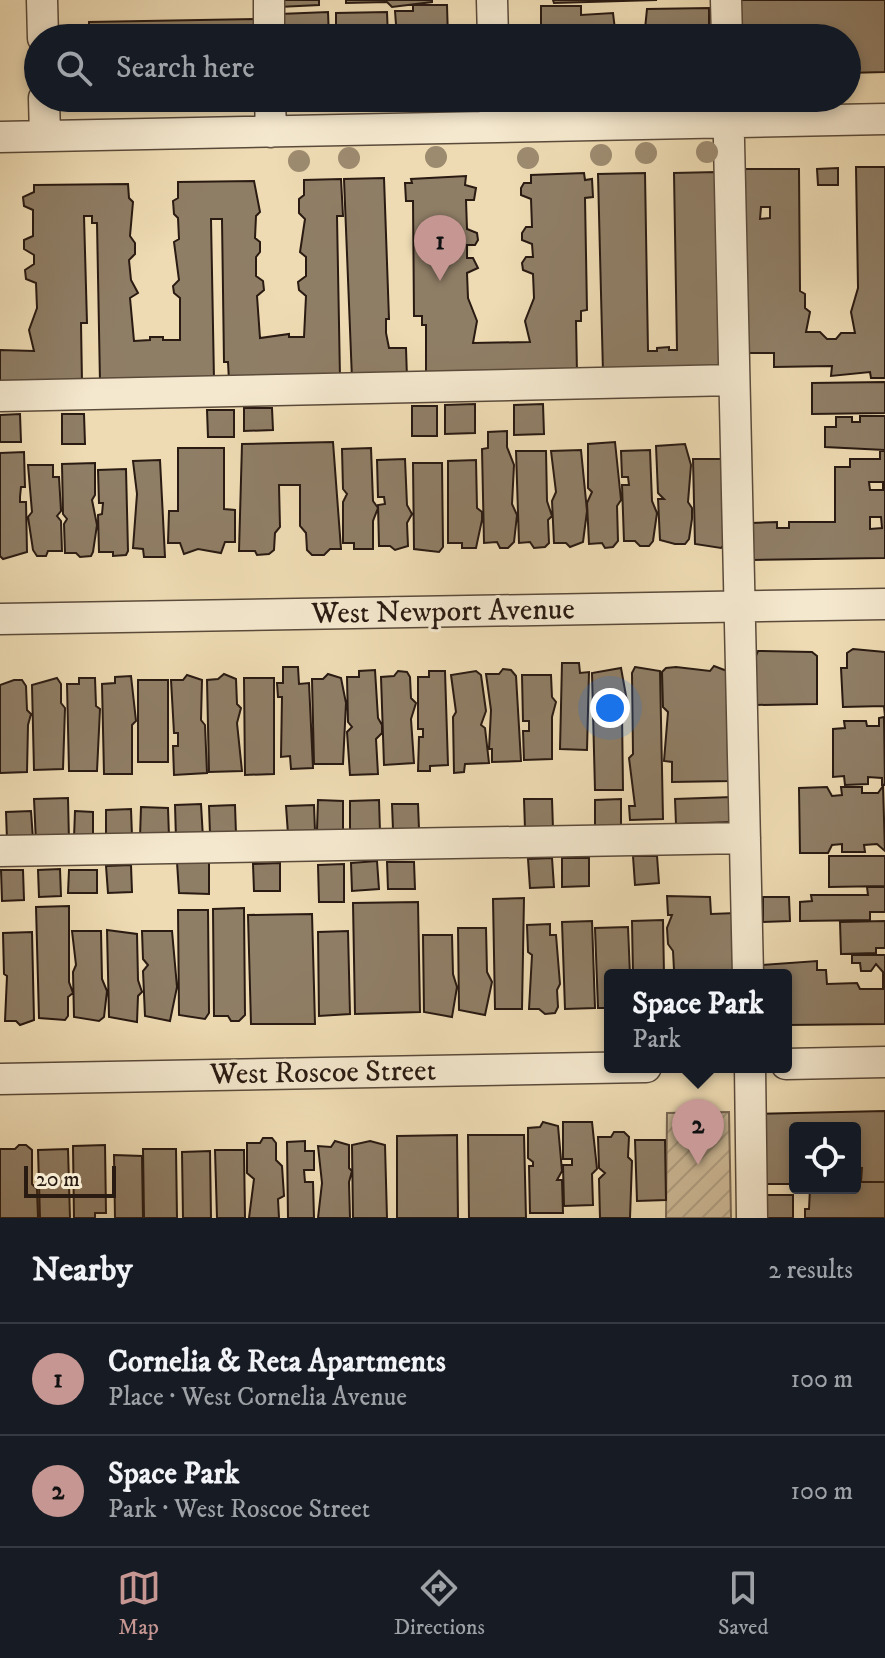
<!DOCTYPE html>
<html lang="en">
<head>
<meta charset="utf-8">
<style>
	body { margin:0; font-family:"IM FELL DW Pica",serif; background:#242831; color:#f1f3f6 }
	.controls { position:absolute; right:24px; bottom:24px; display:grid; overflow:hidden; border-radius:8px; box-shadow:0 4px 12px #0003 }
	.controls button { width:72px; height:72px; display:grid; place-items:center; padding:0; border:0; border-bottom:2px solid #363941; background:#171b24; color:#f1f3f6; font:40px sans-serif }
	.scale { position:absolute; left:24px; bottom:20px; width:92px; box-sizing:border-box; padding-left:8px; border:4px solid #291a12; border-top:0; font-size:22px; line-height:28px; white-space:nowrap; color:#291a12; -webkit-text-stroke:6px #f4e8ce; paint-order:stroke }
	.you { position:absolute; left:610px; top:708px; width:28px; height:28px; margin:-20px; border:6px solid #fff; border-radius:50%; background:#1a73e8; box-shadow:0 0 0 12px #1a73e833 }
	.badge { display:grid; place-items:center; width:52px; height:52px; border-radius:50%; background:#c59692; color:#111; font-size:26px; font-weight:700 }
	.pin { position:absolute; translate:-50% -66px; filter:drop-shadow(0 2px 4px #0008) }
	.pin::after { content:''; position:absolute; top:42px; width:28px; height:24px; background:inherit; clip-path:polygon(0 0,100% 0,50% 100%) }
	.popup { position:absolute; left:604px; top:969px; width:188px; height:104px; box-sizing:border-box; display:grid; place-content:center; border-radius:8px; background:#171b24; filter:drop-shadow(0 2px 6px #0005); font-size:26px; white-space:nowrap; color:#9ea1a6 }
	.popup b { font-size:30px; color:#f1f3f6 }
	.popup::after { content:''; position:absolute; left:50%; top:100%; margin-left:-16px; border:16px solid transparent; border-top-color:#171b24 }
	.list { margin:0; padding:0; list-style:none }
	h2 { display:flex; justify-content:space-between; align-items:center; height:104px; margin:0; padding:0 32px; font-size:34px }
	h2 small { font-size:26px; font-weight:400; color:#9ea1a6 }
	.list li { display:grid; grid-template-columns:52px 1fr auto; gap:24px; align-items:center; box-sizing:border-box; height:112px; padding:0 32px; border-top:2px solid #363941 }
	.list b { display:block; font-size:30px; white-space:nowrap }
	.list p { margin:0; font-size:26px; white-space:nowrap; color:#9ea1a6 }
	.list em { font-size:26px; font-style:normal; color:#9ea1a6 }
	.icon { flex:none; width:44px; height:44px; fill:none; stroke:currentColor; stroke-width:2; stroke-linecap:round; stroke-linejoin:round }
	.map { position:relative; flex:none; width:885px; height:1218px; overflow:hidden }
	.search { position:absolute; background:#171b24; box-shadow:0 4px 12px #0003; left:24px; right:24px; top:24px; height:88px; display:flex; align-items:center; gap:20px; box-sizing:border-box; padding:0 28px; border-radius:44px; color:#9ea1a6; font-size:30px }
	.sheet { height:328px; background:#171b24 }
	nav { display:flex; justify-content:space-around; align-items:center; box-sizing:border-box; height:112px; border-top:2px solid #363941; background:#171b24; font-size:22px; color:#9ea1a6 }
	nav a { display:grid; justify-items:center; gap:4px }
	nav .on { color:#c59692 }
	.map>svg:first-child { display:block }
	.garden { fill:url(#garden-furrows); stroke:#7b6a55; stroke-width:2 }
	.building { fill:#8f7e66; stroke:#291a12; stroke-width:2; fill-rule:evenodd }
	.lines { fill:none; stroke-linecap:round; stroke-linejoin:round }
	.minor-casing { stroke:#5a4a3a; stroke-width:33 }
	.minor { stroke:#f4e8ce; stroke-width:30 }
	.tree { fill:#9d8b70 }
	.labels { text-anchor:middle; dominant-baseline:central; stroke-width:6; stroke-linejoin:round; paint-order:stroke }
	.street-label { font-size:30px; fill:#291a12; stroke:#f4e8ce }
</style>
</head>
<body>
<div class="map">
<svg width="885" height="1218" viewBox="0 0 885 1218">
	<defs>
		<pattern id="garden-furrows" width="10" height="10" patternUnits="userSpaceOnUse" patternTransform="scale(2)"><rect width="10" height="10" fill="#cdba98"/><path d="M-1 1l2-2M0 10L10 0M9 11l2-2" fill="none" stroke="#b09f82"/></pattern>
	</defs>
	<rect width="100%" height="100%" fill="#eedbb3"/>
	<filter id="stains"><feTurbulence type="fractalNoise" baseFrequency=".0025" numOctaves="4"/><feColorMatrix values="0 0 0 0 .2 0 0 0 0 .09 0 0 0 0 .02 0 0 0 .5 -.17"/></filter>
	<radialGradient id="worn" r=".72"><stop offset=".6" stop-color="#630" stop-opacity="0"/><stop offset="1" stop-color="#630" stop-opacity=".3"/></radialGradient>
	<path class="garden" d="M729,1112L731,1218H666L667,1113Z"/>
	<path class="building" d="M278,0H319V5L279,7Z
		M346,0H432V2L392,7L387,2L346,3Z
		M553,0H657L554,3Z
		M737,0H885V72L847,73V38H737Z
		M413,5H447L448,38H397L395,11H413Z
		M541,6H581V15L613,13L616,38H541Z
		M709,8V38H624V28L645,29L647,9Z
		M328,12L329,38H280V14Z
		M387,12L388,38L336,37V13Z
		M256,19V38H89V22Z
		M856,167H885V378H871L870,372L831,376L832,366L774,367V353H746L744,169H799L800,291L805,294V308L810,312L806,332H820L827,339H836L841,333H855L851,312L858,288ZM761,207H770V218L760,219Z
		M838,168V185H818L817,169Z
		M717,172L719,366L603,373L598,174L645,173L648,351H657V348L669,347V350H677L674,173Z
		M584,173L585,180L592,179L593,197L585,198L587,310L581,311V321H576L577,373L426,376V325H422V316H414L413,201H406L405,183H412L411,179L466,176L465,185L476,188L474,200H466L467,229L477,233L478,240L475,245H467V258H473L478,268L467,273L468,298L477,321L473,343L530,342L525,321L534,298L533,274L523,270L522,263L526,257H533L532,244L522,240V233L526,227H532L531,199L521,195V188L524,183H531V175Z
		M384,178L389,319H386V333L389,348H406L407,378L352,379L344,179Z
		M341,179L343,216H337L340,378L229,381L228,362H224L222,219H211L214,380L100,382L97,223H92V216H84L87,323H81L82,383L0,384V350L34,351L29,330L37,308L36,283L26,279L25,270L34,264V255L24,249V240L33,236V210L24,206L23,197L34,192V185L128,184L129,198L133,202L130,236L135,243V254L129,260L131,280L138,293L130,298L134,341L150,340V337H163V340H180V298L174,293L173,286L179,280L174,242L179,239L178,218L174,214L173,201L178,198V182L254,181L260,212L256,216L255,238L260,242V252L256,257V276L263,281L264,290L257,296L260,338L289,334V337H304L306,296L299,290L298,282L306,276V257L300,252L305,219L299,213V199L304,195V180Z
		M885,382V413L812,414V383Z
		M475,404V433L445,434V405Z
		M543,404L544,434L514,435V405Z
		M412,406H437V436H412Z
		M244,408H272L273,430L244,431Z
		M207,410H234V437H208Z
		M20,414L21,442H0V415Z
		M62,414H84L85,444H62Z
		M860,416H885V450L825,447V427H836V417H852V422H860Z
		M507,431V447L514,465L512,504L517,515L514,542L508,548H500L497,542L484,543L482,449L488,448V432Z
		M333,442L341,549H330L324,555H312L307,550L306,533L300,526V485H279L280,527L275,533L274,550L269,554L257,555L255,551H239L242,444Z
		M615,442L621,500L617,506L618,541L613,547L605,548L602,543L589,544L587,503L592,492L588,488V444Z
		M685,444L691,465L688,502L692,508V519L689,539L685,544H675L660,540L658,499H664L658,493L656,446Z
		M178,448H224V509L235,510V542H225L221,553L198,549L184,554L180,543H168L169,511H178Z
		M371,448L373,501L378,508L373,521V549H354V543H343V502L347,494L343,489L342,449Z
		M581,450L587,511L583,542L570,547L566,543H554L552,501L556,492L551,451Z
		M650,450L652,501L657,513L653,541L649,546H640L635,541H624L622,485H629L628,477H622L621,451Z
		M516,451H546L547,501L552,516L548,520L549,543L545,547L534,548L530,542L519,543Z
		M880,451H885V558L752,560V523L777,522V528H789V522H835V467H850V459H880ZM869,482H883V490H870ZM870,517H881L882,528L870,529Z
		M24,452L25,487H21L20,497V502H26L27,552L3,559L0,556V453Z
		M405,459L407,505L412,514L407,523L408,546L395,550L390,546H379L378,505L385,504L384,497H378L377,460Z
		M693,459H726V543L721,548L695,544Z
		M160,460L165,557H144L143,549L133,548L137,494L133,461Z
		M476,460L477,508L482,512V520L476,548H462V543H448V461Z
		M95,463V495L92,500L97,525L93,552L91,556L80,557L76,553H65L64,524L67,519L63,514L62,464Z
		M413,463H442L443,547L439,552L414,549Z
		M28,465H53V477H59L61,511L57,516L61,521L62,551H48L46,556H37L33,550L28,517L32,512Z
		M126,469L128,551L126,555L113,556V552H99L98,515L102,514L103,503H99L98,470Z
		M853,649L885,652V717L884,706L843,707L841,668H847V653Z
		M758,651L812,652L817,656V704L755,705V658Z
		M562,663H579L580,673L589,672L587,750L560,749Z
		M714,666L727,671L728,757L732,781L672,782V762L664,761L668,712L663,707L662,672L666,668L676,667L710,671Z
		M283,667H298L299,684L309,683L313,768L291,769L290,756L281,757L282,697H278L277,683H283Z
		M635,667L660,671L663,819L630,820L629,806H635L629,758L633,754L632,673Z
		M621,668L627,701L622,712L623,790H595L592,673Z
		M503,669L511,670L516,676L521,761L492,762V749H489L491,710L486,674H499Z
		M375,670L378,718L382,725V733L376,739L378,774L350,775L347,732L352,727L348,722L347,677H359V671Z
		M398,671L407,672L410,677L411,698L416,703L411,719L414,763L384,765L381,677L394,676Z
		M429,671H445L448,765L430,766V771H418L419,737H423V729H418V677H429Z
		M476,671L481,675L486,711L481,725L485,728L489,763L465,764L464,772L454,773L453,717L456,712L451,675Z
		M224,674L236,679L237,704L241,708L237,723L242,771L209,772L207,680L218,679Z
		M328,674L341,678L346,703L343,764H314L312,679H323Z
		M187,675L202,680L201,720L205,725L207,773L174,775L173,746H178V733H174L171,680H183Z
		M522,675H551L552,697L556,702L552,717V759L524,760L523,731H529V721H523Z
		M131,676L136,721L132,725V774H104L102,684L115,683V677Z
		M57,678L61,684V703L65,708L63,769L34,770L32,685Z
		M79,678H95L96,706L100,709L97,771H69L67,684H79Z
		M244,678H274V774L245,775Z
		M14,680H22L26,686L27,710L31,714L28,725L27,772L0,773V685Z
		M138,680H168V762H138Z
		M884,717L885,785H882V778L868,777V784L845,785L844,776L833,777V729L845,728L844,721H866L867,726H879V718Z
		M883,786L885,851L877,844L864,845L865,852H842V844L832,845L828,853H800L799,788L827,787L832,796L842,795L841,787H862V793H878Z
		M732,797L734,822L676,824L675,799Z
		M68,798L69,841L36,843L34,799Z
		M524,799H552L553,829H525Z
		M621,799V827H595V800Z
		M318,800L343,801V831L317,830Z
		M379,800L380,832H350V801Z
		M201,804L203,838L176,839L175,805Z
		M392,804H418L419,829L393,830Z
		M235,805L236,834H210L209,806Z
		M314,805L315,831L288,834L286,806Z
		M141,807L168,808L169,837H140Z
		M131,809L132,836L106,837V810Z
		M31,811L33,839L7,840L6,812Z
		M75,811L93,812V838H74Z
		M633,856H657L659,883L635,885Z
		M829,856H885V886L829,887Z
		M552,858L554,887L530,888L528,859Z
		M562,858H589V886L562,887Z
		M209,861V894L179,893L177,862Z
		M377,861L379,889L352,891L351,863Z
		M387,862H414L415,889H388Z
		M280,863V891H254L253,864Z
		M344,864V902H319L318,865Z
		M131,865L132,892L108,893L106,866Z
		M60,869L61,896L39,897L38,870Z
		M1,870H23L24,900L2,901Z
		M69,870H97V893H68Z
		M867,887H885V912H870V920L800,921V902L812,901L811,895H868Z
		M667,896L710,897L711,914L736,913L738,975H670L674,970L673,951L668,944L667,928L672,915H668Z
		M763,897H789L790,921L763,922Z
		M524,898L522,1009H495L493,899Z
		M418,902L420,1012L355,1014L353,903Z
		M69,906V982L73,993L68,997V1016L65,1020L39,1018L36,907Z
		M244,908L245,1015L239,1021H231L228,1016H214L213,909Z
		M178,910H208L209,1013L205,1019L179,1015Z
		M312,914L315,1024H251L248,915Z
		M663,920L664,975H633L632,921Z
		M592,921L595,1008L565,1009L562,922Z
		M885,921V948H876V953L841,954L840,922Z
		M550,924V935H556L560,984L557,990L558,1007L555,1013L545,1014L539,1009H529L532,955L528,952L527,925Z
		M628,927L630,975H610V1008H598L595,928Z
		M458,928H486L487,972L492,982L485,1015L459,1010Z
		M107,930L137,934L138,980L142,992L138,996L137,1022L109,1017Z
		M72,931H101L102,979L107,991L104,1017L99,1021L74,1017L73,972L76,965Z
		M142,931H172L177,987L170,1021L145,1016L143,971L148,965L143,959Z
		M348,931L350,1014L319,1016L318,932Z
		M32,932L34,1020L20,1025L16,1021H5L7,976L4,974L3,933Z
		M423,935H452L453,974L457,987L452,1017L424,1012Z
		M852,955H885V1024L786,1025V975H761V965L817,961V970H826L827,984L857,983L860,989H883V972L876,964L871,971H861L860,963H852Z
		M885,1111V1182H861L862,1168H855V1128H795V1184H758L756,1114Z
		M543,1122L558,1126L562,1171L557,1180H562L563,1213H530L529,1166H533V1162L528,1158V1128L540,1127Z
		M563,1122H592L597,1169L592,1174L593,1205L564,1206L563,1165H572V1159H563Z
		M614,1132H624L629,1137L628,1157L632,1161L630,1218H600L599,1179L605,1173L599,1168L598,1137H611Z
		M457,1135L458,1218H397V1136Z
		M468,1135H524L526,1218H469Z
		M263,1138H272L276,1143V1160L282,1166L284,1196L278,1199L279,1218H249L254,1179L247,1173V1143H260Z
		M635,1140H665L666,1200L637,1201Z
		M305,1141V1151H314V1170H304L305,1182H313L314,1218H288L287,1142Z
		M335,1141L349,1145V1168L352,1171L349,1182L350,1218H318L322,1183L318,1146L331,1147Z
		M370,1141L385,1145L387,1218H353L352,1145Z
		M19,1145H26L32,1150V1184L37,1189L38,1218H0V1149H15Z
		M105,1145L106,1213H95V1218H74L73,1146Z
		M68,1149L70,1218H40L38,1150Z
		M143,1149H176L177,1218H144Z
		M215,1150H244L245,1218H217Z
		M210,1151L211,1218H183L182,1152Z
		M114,1155L142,1156L143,1218H115Z
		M855,1182H885V1218H805V1209H809L810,1188H855Z
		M762,1195H793V1218H762Z"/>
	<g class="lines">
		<defs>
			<path id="minor" d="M42,0L43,38
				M269,0V38
				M492,0L493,38
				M726,0L727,38
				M44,98L45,136
				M270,98L271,132
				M494,98L495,127
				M728,98L748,975
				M0,137L885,119
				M0,396L734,380
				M0,619L885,604
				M0,851L745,838
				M786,1064L885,1062
				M750,1067L752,1218
				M0,1079L646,1067"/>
		</defs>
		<use href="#minor" class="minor-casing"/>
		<use href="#minor" class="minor"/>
	</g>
	<g class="tree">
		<circle cx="707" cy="152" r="11"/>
		<circle cx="646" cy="153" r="11"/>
		<circle cx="601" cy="155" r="11"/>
		<circle cx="436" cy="157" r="11"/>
		<circle cx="349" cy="158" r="11"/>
		<circle cx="528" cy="158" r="11"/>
		<circle cx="299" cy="161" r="11"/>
	</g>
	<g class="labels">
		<g class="street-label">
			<text transform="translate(443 612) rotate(-1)">West Newport Avenue</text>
			<text transform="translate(323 1073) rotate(-1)">West Roscoe Street</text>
		</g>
	</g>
	<rect width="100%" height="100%" filter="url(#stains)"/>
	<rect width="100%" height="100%" fill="url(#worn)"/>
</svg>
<div class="controls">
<button><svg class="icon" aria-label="locate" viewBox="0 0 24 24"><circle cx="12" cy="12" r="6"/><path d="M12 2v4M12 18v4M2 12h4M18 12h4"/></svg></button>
</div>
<div class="scale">20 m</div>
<div class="you"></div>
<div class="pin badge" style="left:440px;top:281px">1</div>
<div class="pin badge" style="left:698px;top:1165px">2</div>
<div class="popup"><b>Space Park</b>Park</div>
<div class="search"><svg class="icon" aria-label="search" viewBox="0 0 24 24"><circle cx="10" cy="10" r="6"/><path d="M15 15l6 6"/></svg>Search here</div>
</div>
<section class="sheet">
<h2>Nearby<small>2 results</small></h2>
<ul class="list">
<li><span class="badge">1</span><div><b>Cornelia &amp; Reta Apartments</b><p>Place · West Cornelia Avenue</p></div><em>100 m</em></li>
<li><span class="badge">2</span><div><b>Space Park</b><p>Park · West Roscoe Street</p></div><em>100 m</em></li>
</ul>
</section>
<nav>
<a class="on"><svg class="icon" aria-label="map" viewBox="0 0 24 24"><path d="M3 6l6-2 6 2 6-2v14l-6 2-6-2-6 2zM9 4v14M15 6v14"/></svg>Map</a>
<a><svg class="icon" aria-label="directions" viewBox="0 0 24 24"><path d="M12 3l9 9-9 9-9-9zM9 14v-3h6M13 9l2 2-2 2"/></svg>Directions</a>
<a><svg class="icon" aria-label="saved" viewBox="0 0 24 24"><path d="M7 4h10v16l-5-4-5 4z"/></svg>Saved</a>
</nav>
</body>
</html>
